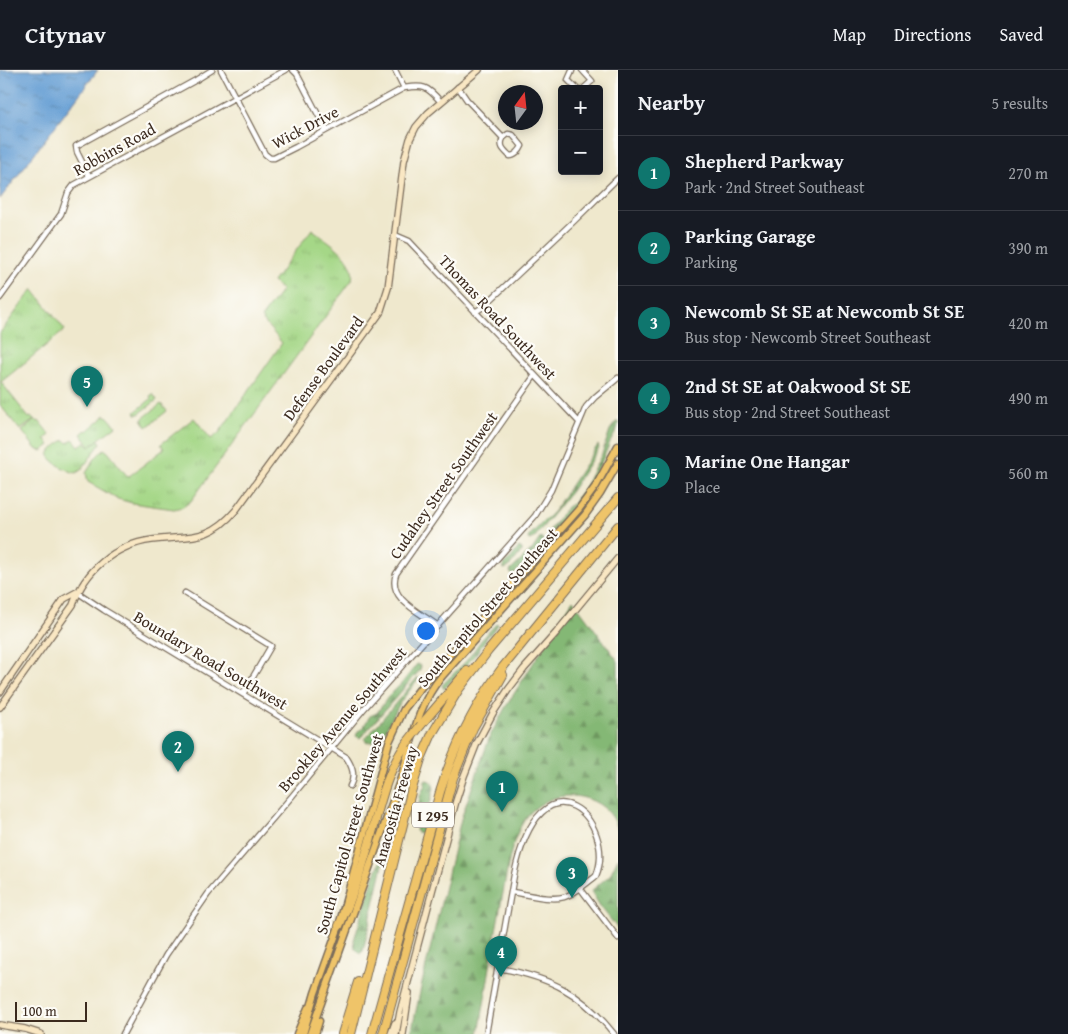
<!DOCTYPE html>
<html lang="en">
<head>
<meta charset="utf-8">
<style>
	body { margin:0; font-family:"Gentium Book Plus",serif; background:#20242c; color:#f1f3f6 }
	.controls { position:absolute; right:15px; top:15px; display:grid; overflow:hidden; border-radius:5px; box-shadow:0 2px 12px #0003 }
	.controls button { width:45px; height:45px; display:grid; place-items:center; padding:0; border:0; border-bottom:1px solid #363941; background:#171b24; color:#f1f3f6; font:25px sans-serif }
	.compass { position:absolute; left:498px; top:15px; width:45px; height:45px; border-radius:50%; background:#171b24; box-shadow:0 2px 12px #0003; rotate:15deg }
	.scale { position:absolute; left:15px; bottom:12px; width:72px; box-sizing:border-box; padding-left:5px; border:2px solid #3b2a1e; border-top:0; font-size:14px; line-height:18px; white-space:nowrap; color:#3b2a1e; -webkit-text-stroke:4px #fdfcf7; paint-order:stroke }
	.you { position:absolute; left:425px; top:560px; width:18px; height:18px; margin:-12px; border:4px solid #fff; border-radius:50%; background:#1a73e8; box-shadow:0 0 0 8px #1a73e833 }
	.badge { display:grid; place-items:center; width:32px; height:32px; border-radius:50%; background:#0f766e; color:#fff; font-size:16px; font-weight:700 }
	.pin { position:absolute; translate:-50% -41px; filter:drop-shadow(0 1px 2px #0008) }
	.pin::after { content:''; position:absolute; top:26px; width:18px; height:15px; background:inherit; clip-path:polygon(0 0,100% 0,50% 100%) }
	.list { margin:0; padding:0; list-style:none }
	h2 { display:flex; justify-content:space-between; align-items:center; height:65px; margin:0; padding:0 20px; font-size:21px }
	h2 small { font-size:16px; font-weight:400; color:#9ea1a6 }
	.list li { display:grid; grid-template-columns:32px 1fr auto; gap:15px; align-items:center; box-sizing:border-box; height:75px; padding:0 20px; border-top:1px solid #363941 }
	.list b { display:block; font-size:19px; white-space:nowrap }
	.list p { margin:0; font-size:16px; white-space:nowrap; color:#9ea1a6 }
	.list em { font-size:16px; font-style:normal; color:#9ea1a6 }
	.map { position:relative; flex:none; width:618px; height:964px; overflow:hidden }
	header { display:flex; align-items:center; gap:30px; box-sizing:border-box; height:70px; padding:0 25px; background:#171b24; border-bottom:1px solid #363941 }
	header strong { font-size:24px }
	nav { display:flex; gap:28px; margin-inline-start:auto; font-size:18px }
	main { display:flex }
	aside { flex:1; background:#171b24 }
	.map>svg:first-child { display:block }
	.grass { fill:url(#grass-tufts); stroke:#708052 }
	.forest { fill:url(#forest-firs); stroke:#607149 }
	.water { fill:url(#water-ripples); stroke:#506479 }
	.lines { fill:none; stroke-linecap:round; stroke-linejoin:round }
	.street-casing { stroke:#7a6c5b; stroke-width:7 }
	.secondary-casing { stroke:#7a6c5b; stroke-width:8 }
	.primary-casing { stroke:#7a6c5b; stroke-width:9 }
	.highway-casing { stroke:#7a6c5b; stroke-width:10 }
	.street { stroke:#fff; stroke-width:4.5 }
	.secondary { stroke:#f9e7c3; stroke-width:5.5 }
	.primary { stroke:#efc469; stroke-width:6 }
	.highway { stroke:#efc469; stroke-width:8 }
	.highway-bridge-casing { stroke:#7a6c5b; stroke-width:10; stroke-linecap:butt }
	.highway-bridge { stroke:#efc469; stroke-width:8 }
	.labels { text-anchor:middle; dominant-baseline:central; stroke-width:4.5; stroke-linejoin:round; paint-order:stroke }
	.shield { fill:#fdfcf7; stroke:#75695f; stroke-width:1 }
	.shield-label { font-size:15px; font-weight:bold; fill:#3b2a1e }
	.street-label { font-size:16px; fill:#3b2a1e; stroke:#fdfcf7 }
</style>
</head>
<body>
<header>
<strong>Citynav</strong>
<nav><a>Map</a><a>Directions</a><a>Saved</a></nav>
</header>
<main>
<div class="map">
<svg width="618" height="964" viewBox="0 0 618 964">
	<defs>
		<pattern id="grass-tufts" width="24" height="20" patternUnits="userSpaceOnUse" patternTransform="scale(1.25)"><rect width="24" height="20" fill="#a5d787"/><path d="M3 7l-1-3M5 7V3M7 7l1-3M15 17l-1-3M17 17v-4M19 17l1-3" fill="none" stroke="#8fb974"/></pattern>
		<pattern id="forest-firs" width="22" height="20" patternUnits="userSpaceOnUse" patternTransform="scale(1.25)"><rect width="22" height="20" fill="#84b874"/><path d="M5 1l3.5 6h-7zM16 11l3.5 6h-7z" fill="#6d965f"/></pattern>
		<pattern id="water-ripples" width="26" height="14" patternUnits="userSpaceOnUse" patternTransform="scale(1.25)"><rect width="26" height="14" fill="#669fd4"/><path d="M2 4q2-2 4 0t4 0M15 11q2-2 4 0t4 0" fill="none" stroke="#5582ab"/></pattern>
	</defs>
	<rect width="100%" height="100%" fill="#fdfcf7"/>
	<filter id="ink" filterUnits="userSpaceOnUse"><feTurbulence type="fractalNoise" baseFrequency=".02" numOctaves="2"/><feDisplacementMap in="SourceGraphic" scale="10" xChannelSelector="R" yChannelSelector="G"/><feConvolveMatrix kernelMatrix="1 2 1 2 8 2 1 2 1" color-interpolation-filters="sRGB"/></filter>
	<filter id="wash" filterUnits="userSpaceOnUse"><feTurbulence type="fractalNoise" baseFrequency=".0096" numOctaves="4" result="noise"/><feDisplacementMap in="SourceGraphic" scale="20" xChannelSelector="R" yChannelSelector="G"/><feGaussianBlur stdDeviation="1.12" result="paint"/><feColorMatrix in="noise" values="0 0 0 0 0 0 0 0 0 0 0 0 0 0 0 0 0 1.4 0 .05"/><feComposite in="paint" operator="in"/></filter>
	<g filter="url(#wash)">
		<rect width="100%" height="100%" fill="#efe8cd"/>
		<path class="grass" d="M312,159C328,172 357,187 352,210L191,431L183,437L174,439L132,433L118,429L88,412L86,403L96,387L104,379L108,382L128,407L164,379L161,374L194,348L211,369L219,363L282,273L261,248L282,220L273,212Z
			M33,219L65,260L1,312L29,348L31,347L34,350L20,360L0,335V263Z
			M153,324L157,330L139,344H136L135,342L151,329L150,326Z
			M161,334L167,341L147,357L142,349Z
			M105,345L107,346L116,356L90,376L81,364L86,360L87,361L98,351L99,352Z
			M35,350L37,352L39,351L50,365L45,369L50,375L42,381L36,379L22,361Z
			M73,369L79,376L85,372L90,377L99,370L101,373L81,400L76,403C67,401 53,393 49,386C50,379 59,373 65,370L68,373Z"/>
		<path class="forest" d="M616,352H618C618,363 611,368 608,377C596,408 577,436 555,461H549L567,437L574,433L579,423L583,420L602,384L610,360Z
			M598,375L599,378L571,421L534,468L529,470L528,468L530,465L554,441Z
			M541,467L544,471L540,476L514,504H511L510,501L532,480Z
			M519,477L522,479V481L509,497L504,499L503,494L509,491Z
			M573,530L618,591V760C614,745 603,734 588,729C567,722 546,727 531,742C510,764 508,800 502,828C493,873 487,919 479,964H411L422,913L461,749L490,666L505,638Z
			M497,553L498,555L487,567L476,584L444,619L442,615L467,590L482,569Z
			M417,594L421,596L420,600L363,665L360,668L356,666L358,661L362,659L370,646L377,643L388,627L402,613Z
			M418,607V610L401,631L381,668L376,672H366L365,669Z
			M427,710L432,712L434,718L423,760L421,763L417,762L416,760C418,749 418,738 420,727C421,720 426,718 425,711Z
			M618,788V859L600,836L591,821L610,805Z
			M381,790L384,791L363,881L360,883L355,878L354,870L373,809Z"/>
		<path class="water" d="M0,0H98L0,129Z"/>
	</g>
	<g filter="url(#ink)">
		<g class="lines">
			<defs>
				<path id="street" d="M221,0L265,84L270,88H274L296,77L404,18C424,15 427,16 441,32
					M293,0L297,4L326,60
					M395,0L404,18
					M582,0L592,11L583,19
					M572,1L568,10L577,19
					M458,17L467,30L503,68C499,77 504,80 510,86C515,86 520,81 522,76L513,65L508,64L503,68
					M89,106L77,82L76,76L196,10L212,0
					M395,165L409,171L579,352
					M0,228L61,144L68,123L74,115L286,0
					M475,242L483,237L574,151L618,108
					M77,522L104,540L346,687C352,696 356,705 350,716
					M185,523L271,576L243,624
					M438,556C422,543 387,530 396,504L535,305
					M580,818L618,868
					M498,898C549,907 581,922 614,964
					M123,964L166,885L208,824L293,725L362,641L535,446L551,420L586,337L595,327L618,308
					M486,964L514,805C542,674 618,753 596,806C587,813 575,824 564,827C550,831 526,824 511,822"/>
				<path id="secondary" d="M0,622L64,529L77,522
					M0,637L73,535C85,500 115,475 152,470C189,465 208,473 236,440L380,243L388,218L404,91L410,69L416,57L428,43L479,0
					M0,955L25,959L41,964
					M391,964L395,953
					M396,964L400,942L456,731L464,706L477,673L493,643L508,620L524,599L556,563L618,488
					M403,964L409,923"/>
				<path id="primary" d="M297,964L308,938
					M303,964L315,923L339,856L389,672L404,639L422,616L579,439L596,416L618,376
					M310,964C339,881 370,797 399,714C412,676 415,637 442,606L585,445L600,424L618,393
					M315,964L319,951"/>
				<path id="highway" d="M421,655L467,601
					M339,856C351,830 361,802 369,774C379,739 385,704 406,674
					M342,964L358,912
					M351,964L411,722L421,689L432,664L459,619L488,581L618,428
					M372,964L440,722C454,676 474,636 503,597L618,456
					M383,964L453,708L473,658L503,605"/>
			</defs>
			<use href="#street" class="street-casing"/>
			<use href="#secondary" class="secondary-casing"/>
			<use href="#primary" class="primary-casing"/>
			<use href="#highway" class="highway-casing"/>
			<use href="#street" class="street"/>
			<use href="#secondary" class="secondary"/>
			<use href="#primary" class="primary"/>
			<use href="#highway" class="highway"/>
			<defs>
				<path id="highway-bridge" d="M406,674L421,655"/>
			</defs>
			<use href="#highway-bridge" class="highway-bridge-casing"/>
			<use href="#highway-bridge" class="highway-bridge"/>
		</g>
	</g>
	<g class="labels">
		<rect class="shield" x="412" y="732.5" width="42" height="25" rx="4"/>
		<g class="shield-label">
			<text x="433" y="745">I 295</text>
		</g>
		<g class="street-label">
			<text transform="translate(305 57) rotate(-28)">Wick Drive</text>
			<text transform="translate(114 79) rotate(-29)">Robbins Road</text>
			<text transform="translate(498 247) rotate(47)">Thomas Road Southwest</text>
			<text transform="translate(323 298) rotate(-54)">Defense Boulevard</text>
			<text transform="translate(443 415) rotate(-55)">Cudahey Street Southwest</text>
			<text transform="translate(487 537) rotate(-49)">South Capitol Street Southeast</text>
			<text transform="translate(211 590) rotate(31)">Boundary Road Southwest</text>
			<text transform="translate(342 649) rotate(-49)">Brookley Avenue Southwest</text>
			<text transform="translate(395 736) rotate(-74)">Anacostia Freeway</text>
			<text transform="translate(349 764) rotate(-74)">South Capitol Street Southwest</text>
		</g>
	</g>
</svg>
<div class="controls">
<button>+</button>
<button>−</button>
</div>
<svg class="compass" viewBox="-18 -18 36 36"><path d="M0-13l5 13h-10z" fill="#e53935"/><path d="M0 13l5-13h-10z" fill="#9ea1a6"/></svg>
<div class="scale">100 m</div>
<div class="you"></div>
<div class="pin badge" style="left:502px;top:742px">1</div>
<div class="pin badge" style="left:178px;top:702px">2</div>
<div class="pin badge" style="left:572px;top:828px">3</div>
<div class="pin badge" style="left:501px;top:907px">4</div>
<div class="pin badge" style="left:87px;top:337px">5</div>
</div>
<aside>
<h2>Nearby<small>5 results</small></h2>
<ul class="list">
<li><span class="badge">1</span><div><b>Shepherd Parkway</b><p>Park · 2nd Street Southeast</p></div><em>270 m</em></li>
<li><span class="badge">2</span><div><b>Parking Garage</b><p>Parking</p></div><em>390 m</em></li>
<li><span class="badge">3</span><div><b>Newcomb St SE at Newcomb St SE</b><p>Bus stop · Newcomb Street Southeast</p></div><em>420 m</em></li>
<li><span class="badge">4</span><div><b>2nd St SE at Oakwood St SE</b><p>Bus stop · 2nd Street Southeast</p></div><em>490 m</em></li>
<li><span class="badge">5</span><div><b>Marine One Hangar</b><p>Place</p></div><em>560 m</em></li>
</ul>
</aside>
</main>
</body>
</html>
